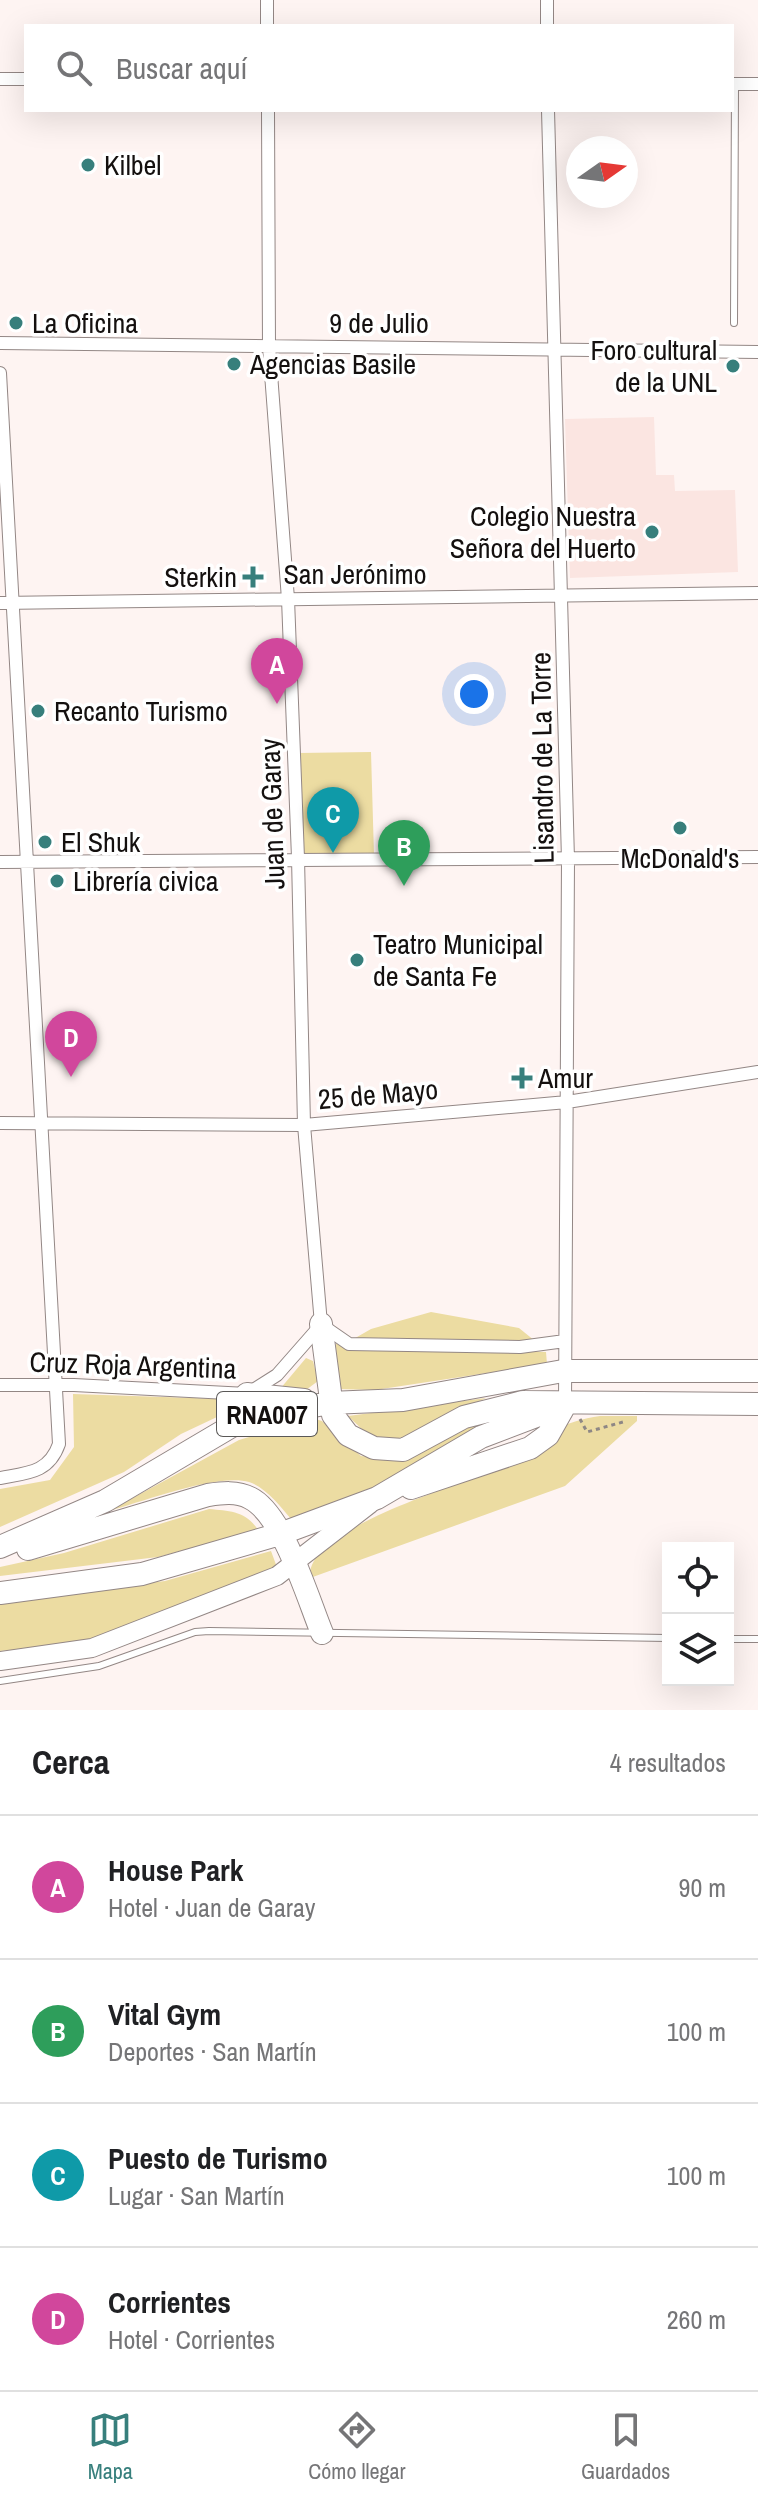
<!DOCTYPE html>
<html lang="es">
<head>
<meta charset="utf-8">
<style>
	body { margin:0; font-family:"Archivo Narrow",sans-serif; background:#f6f6f6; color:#202124 }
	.controls { position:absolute; right:24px; bottom:24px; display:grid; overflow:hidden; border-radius:0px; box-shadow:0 8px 32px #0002 }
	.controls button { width:72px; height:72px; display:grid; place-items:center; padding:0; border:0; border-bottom:2px solid #e0e0e0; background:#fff; color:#202124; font:40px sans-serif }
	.compass { position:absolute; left:566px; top:136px; width:72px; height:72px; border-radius:50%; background:#fff; box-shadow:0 8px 32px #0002; rotate:76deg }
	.you { position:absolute; left:474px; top:694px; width:28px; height:28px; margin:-20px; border:6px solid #fff; border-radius:50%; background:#1a73e8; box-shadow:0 0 0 12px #1a73e833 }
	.badge { display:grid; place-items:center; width:52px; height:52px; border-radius:50%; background:#377f7c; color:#fff; font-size:26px; font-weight:700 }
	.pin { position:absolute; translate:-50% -66px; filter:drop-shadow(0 2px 4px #0008) }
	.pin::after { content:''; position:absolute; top:42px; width:28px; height:24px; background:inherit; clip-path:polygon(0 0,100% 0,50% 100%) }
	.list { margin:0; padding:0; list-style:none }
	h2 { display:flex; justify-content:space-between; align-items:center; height:104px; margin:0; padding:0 32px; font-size:34px }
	h2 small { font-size:26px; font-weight:400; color:#757577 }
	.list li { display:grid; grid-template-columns:52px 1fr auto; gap:24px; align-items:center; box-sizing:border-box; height:144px; padding:0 32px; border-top:2px solid #e0e0e0 }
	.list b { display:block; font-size:30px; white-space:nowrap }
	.list p { margin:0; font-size:26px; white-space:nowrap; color:#757577 }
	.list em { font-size:26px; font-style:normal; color:#757577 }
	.icon { flex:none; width:44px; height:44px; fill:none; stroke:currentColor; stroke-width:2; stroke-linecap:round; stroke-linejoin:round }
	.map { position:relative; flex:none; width:758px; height:1710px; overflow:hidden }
	.search { position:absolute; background:#fff; box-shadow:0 8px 32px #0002; left:24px; right:24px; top:24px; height:88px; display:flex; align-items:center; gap:20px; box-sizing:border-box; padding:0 28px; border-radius:0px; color:#757577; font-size:30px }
	.sheet { height:680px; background:#fff }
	nav { display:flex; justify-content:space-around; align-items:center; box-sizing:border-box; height:112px; border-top:2px solid #e0e0e0; background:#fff; font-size:22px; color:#757577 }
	nav a { display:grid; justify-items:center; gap:4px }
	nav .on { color:#377f7c }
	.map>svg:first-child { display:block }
	.built { fill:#fbe5e1 }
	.green { fill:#ecdca2 }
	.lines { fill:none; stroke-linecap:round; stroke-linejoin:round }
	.lane-casing { stroke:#938785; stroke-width:8 }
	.street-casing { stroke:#938785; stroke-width:14 }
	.secondary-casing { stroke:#938785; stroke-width:20 }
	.highway-casing { stroke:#938785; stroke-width:24 }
	.path { stroke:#8e8785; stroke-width:3; stroke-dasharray:4 4; stroke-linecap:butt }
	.lane { stroke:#fff; stroke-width:6 }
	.street { stroke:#fff; stroke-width:12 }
	.secondary { stroke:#fff; stroke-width:18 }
	.highway { stroke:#fff; stroke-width:22 }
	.poi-dot { fill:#377f7c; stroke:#fff; stroke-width:3 }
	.labels { text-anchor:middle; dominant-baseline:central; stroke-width:7; stroke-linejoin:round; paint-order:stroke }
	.shield { fill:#fff; stroke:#5a5857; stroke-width:2 }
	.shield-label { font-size:26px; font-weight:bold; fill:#14100f }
	.poi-label { font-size:28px; fill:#14100f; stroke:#fff; text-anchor:start }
	.street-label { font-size:28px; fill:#14100f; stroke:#fff }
</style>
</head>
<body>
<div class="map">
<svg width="758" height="1710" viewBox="0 0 758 1710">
	<rect width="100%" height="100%" fill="#fef4f2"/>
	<path class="built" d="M654,417L656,475H674L675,491L735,490L738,572L570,578L565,419Z"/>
	<path class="green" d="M371,752L374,855L301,856L298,753Z
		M431,1312L519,1328L535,1341H350L371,1329Z
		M336,1344L546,1352L547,1364L375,1390L337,1389Z
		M306,1358L313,1361L318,1381L306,1390L280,1389Z
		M73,1394L253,1400L181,1434L124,1472L0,1527V1489L50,1480L74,1447Z
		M486,1398C455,1412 409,1449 373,1436C364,1433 356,1423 348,1416Z
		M600,1416H637V1421L565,1486L310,1578C305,1534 424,1498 457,1483C506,1460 546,1423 600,1416Z
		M312,1418L322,1421L361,1456L391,1459L465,1427L495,1419L372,1489L291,1519C281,1507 265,1487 249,1482C217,1473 142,1502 109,1511L239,1440Z
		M209,1509C230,1511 246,1511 258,1530L158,1557L0,1576V1567L64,1553Z
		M271,1551L278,1570L75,1645L0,1651V1602L165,1581Z"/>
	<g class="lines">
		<defs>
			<path id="lane" d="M734,323L735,84
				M728,1639H758
				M0,1681L99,1666L195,1632L209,1631L668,1638"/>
			<path id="street" d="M267,0V26
				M547,0V26
				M0,79H26
				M732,84H758
				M268,110L269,347L288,599L298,858L304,1125L321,1324
				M548,110L568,860L565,1405
				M0,343L758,352
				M0,373L59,1444C49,1473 27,1473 0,1478
				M0,603L758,593
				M0,862L758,857
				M0,1123L304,1125L567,1102L758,1072
				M323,1326L349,1344L520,1347L565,1341
				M0,1385H74L247,1394L277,1375L320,1326"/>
			<path id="secondary" d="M0,1661L92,1648L277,1576L370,1504"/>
			<path id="highway" d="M321,1324L333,1415L348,1435L374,1448L403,1450L464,1417L523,1402L758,1404
				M247,1394L304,1400
				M411,1488L530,1448L548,1435L565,1405
				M0,1547L105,1501L232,1426L257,1417L329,1403L403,1400L563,1371H758
				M28,1549L208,1495C222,1493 237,1491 250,1498C283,1514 308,1599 322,1633
				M0,1593L142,1574L280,1534L377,1498L481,1437L565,1405"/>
		</defs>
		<use href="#lane" class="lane-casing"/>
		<use href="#street" class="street-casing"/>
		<use href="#secondary" class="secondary-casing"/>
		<use href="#highway" class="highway-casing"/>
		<path class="path" d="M580,1419L587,1432L623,1422"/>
		<use href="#lane" class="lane"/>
		<use href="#street" class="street"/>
		<use href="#secondary" class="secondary"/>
		<use href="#highway" class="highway"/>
	</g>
	<g class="poi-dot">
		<circle cx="88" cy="165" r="8"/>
		<circle cx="16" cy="323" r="8"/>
		<circle cx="234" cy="364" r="8"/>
		<circle cx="733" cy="366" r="8"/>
		<circle cx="652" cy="532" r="8"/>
		<path d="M249 565h8v8h8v8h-8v8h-8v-8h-8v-8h8z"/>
		<circle cx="38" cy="711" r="8"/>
		<circle cx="680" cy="828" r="8"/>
		<circle cx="45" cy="842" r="8"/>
		<circle cx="57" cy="881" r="8"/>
		<circle cx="357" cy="960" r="8"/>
		<path d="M518 1066h8v8h8v8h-8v8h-8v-8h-8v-8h8z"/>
	</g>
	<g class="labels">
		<rect class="shield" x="217" y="1392" width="100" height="44" rx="6"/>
		<g class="shield-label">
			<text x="267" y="1414">RNA007</text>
		</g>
		<g class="poi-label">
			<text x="104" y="165">Kilbel</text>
			<text x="32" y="323">La Oficina</text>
			<text x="717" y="350" text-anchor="end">Foro cultural<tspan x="717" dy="32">de la UNL</tspan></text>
			<text x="250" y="364">Agencias Basile</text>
			<text x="636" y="516" text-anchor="end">Colegio Nuestra<tspan x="636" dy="32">Señora del Huerto</tspan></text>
			<text x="237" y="577" text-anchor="end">Sterkin</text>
			<text x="54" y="711">Recanto Turismo</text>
			<text x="61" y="842">El Shuk</text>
			<text x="680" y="858" text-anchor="middle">McDonald's</text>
			<text x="73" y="881">Librería civica</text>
			<text x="373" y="944">Teatro Municipal<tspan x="373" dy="32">de Santa Fe</tspan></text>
			<text x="538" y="1078">Amur</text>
		</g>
		<g class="street-label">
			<text x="379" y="323">9 de Julio</text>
			<text x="355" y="574">San Jerónimo</text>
			<text transform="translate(542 758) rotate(-91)">Lisandro de La Torre</text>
			<text transform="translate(272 814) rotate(-92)">Juan de Garay</text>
			<text transform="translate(378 1094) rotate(-5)">25 de Mayo</text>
			<text transform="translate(133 1365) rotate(2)">Cruz Roja Argentina</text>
		</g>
	</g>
</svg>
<div class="controls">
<button><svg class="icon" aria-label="locate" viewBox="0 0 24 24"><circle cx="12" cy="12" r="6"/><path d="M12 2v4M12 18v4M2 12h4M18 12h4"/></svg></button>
<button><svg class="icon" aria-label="layers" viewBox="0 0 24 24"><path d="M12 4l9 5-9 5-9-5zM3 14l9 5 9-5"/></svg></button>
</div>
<svg class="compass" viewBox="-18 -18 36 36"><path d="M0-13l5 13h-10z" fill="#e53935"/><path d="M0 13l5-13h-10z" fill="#757577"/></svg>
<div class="you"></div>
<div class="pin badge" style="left:277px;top:704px;background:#d1479c">A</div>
<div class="pin badge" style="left:404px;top:886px;background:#2e9e5b">B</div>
<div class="pin badge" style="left:333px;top:853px;background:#0f9aa8">C</div>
<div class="pin badge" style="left:71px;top:1077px;background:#d1479c">D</div>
<div class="search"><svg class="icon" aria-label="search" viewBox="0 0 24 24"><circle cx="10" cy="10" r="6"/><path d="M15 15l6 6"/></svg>Buscar aquí</div>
</div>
<section class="sheet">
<h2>Cerca<small>4 resultados</small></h2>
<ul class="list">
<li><span class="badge" style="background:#d1479c">A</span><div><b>House Park</b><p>Hotel · Juan de Garay</p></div><em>90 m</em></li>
<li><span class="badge" style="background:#2e9e5b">B</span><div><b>Vital Gym</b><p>Deportes · San Martín</p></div><em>100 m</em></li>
<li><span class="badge" style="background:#0f9aa8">C</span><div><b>Puesto de Turismo</b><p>Lugar · San Martín</p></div><em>100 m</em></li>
<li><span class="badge" style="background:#d1479c">D</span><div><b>Corrientes</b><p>Hotel · Corrientes</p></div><em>260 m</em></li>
</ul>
</section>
<nav>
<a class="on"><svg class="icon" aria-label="map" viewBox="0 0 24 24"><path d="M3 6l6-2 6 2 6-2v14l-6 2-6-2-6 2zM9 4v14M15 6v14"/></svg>Mapa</a>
<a><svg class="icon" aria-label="directions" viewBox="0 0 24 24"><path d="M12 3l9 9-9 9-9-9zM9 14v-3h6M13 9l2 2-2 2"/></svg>Cómo llegar</a>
<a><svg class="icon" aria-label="saved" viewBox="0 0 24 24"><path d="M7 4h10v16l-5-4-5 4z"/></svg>Guardados</a>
</nav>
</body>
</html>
